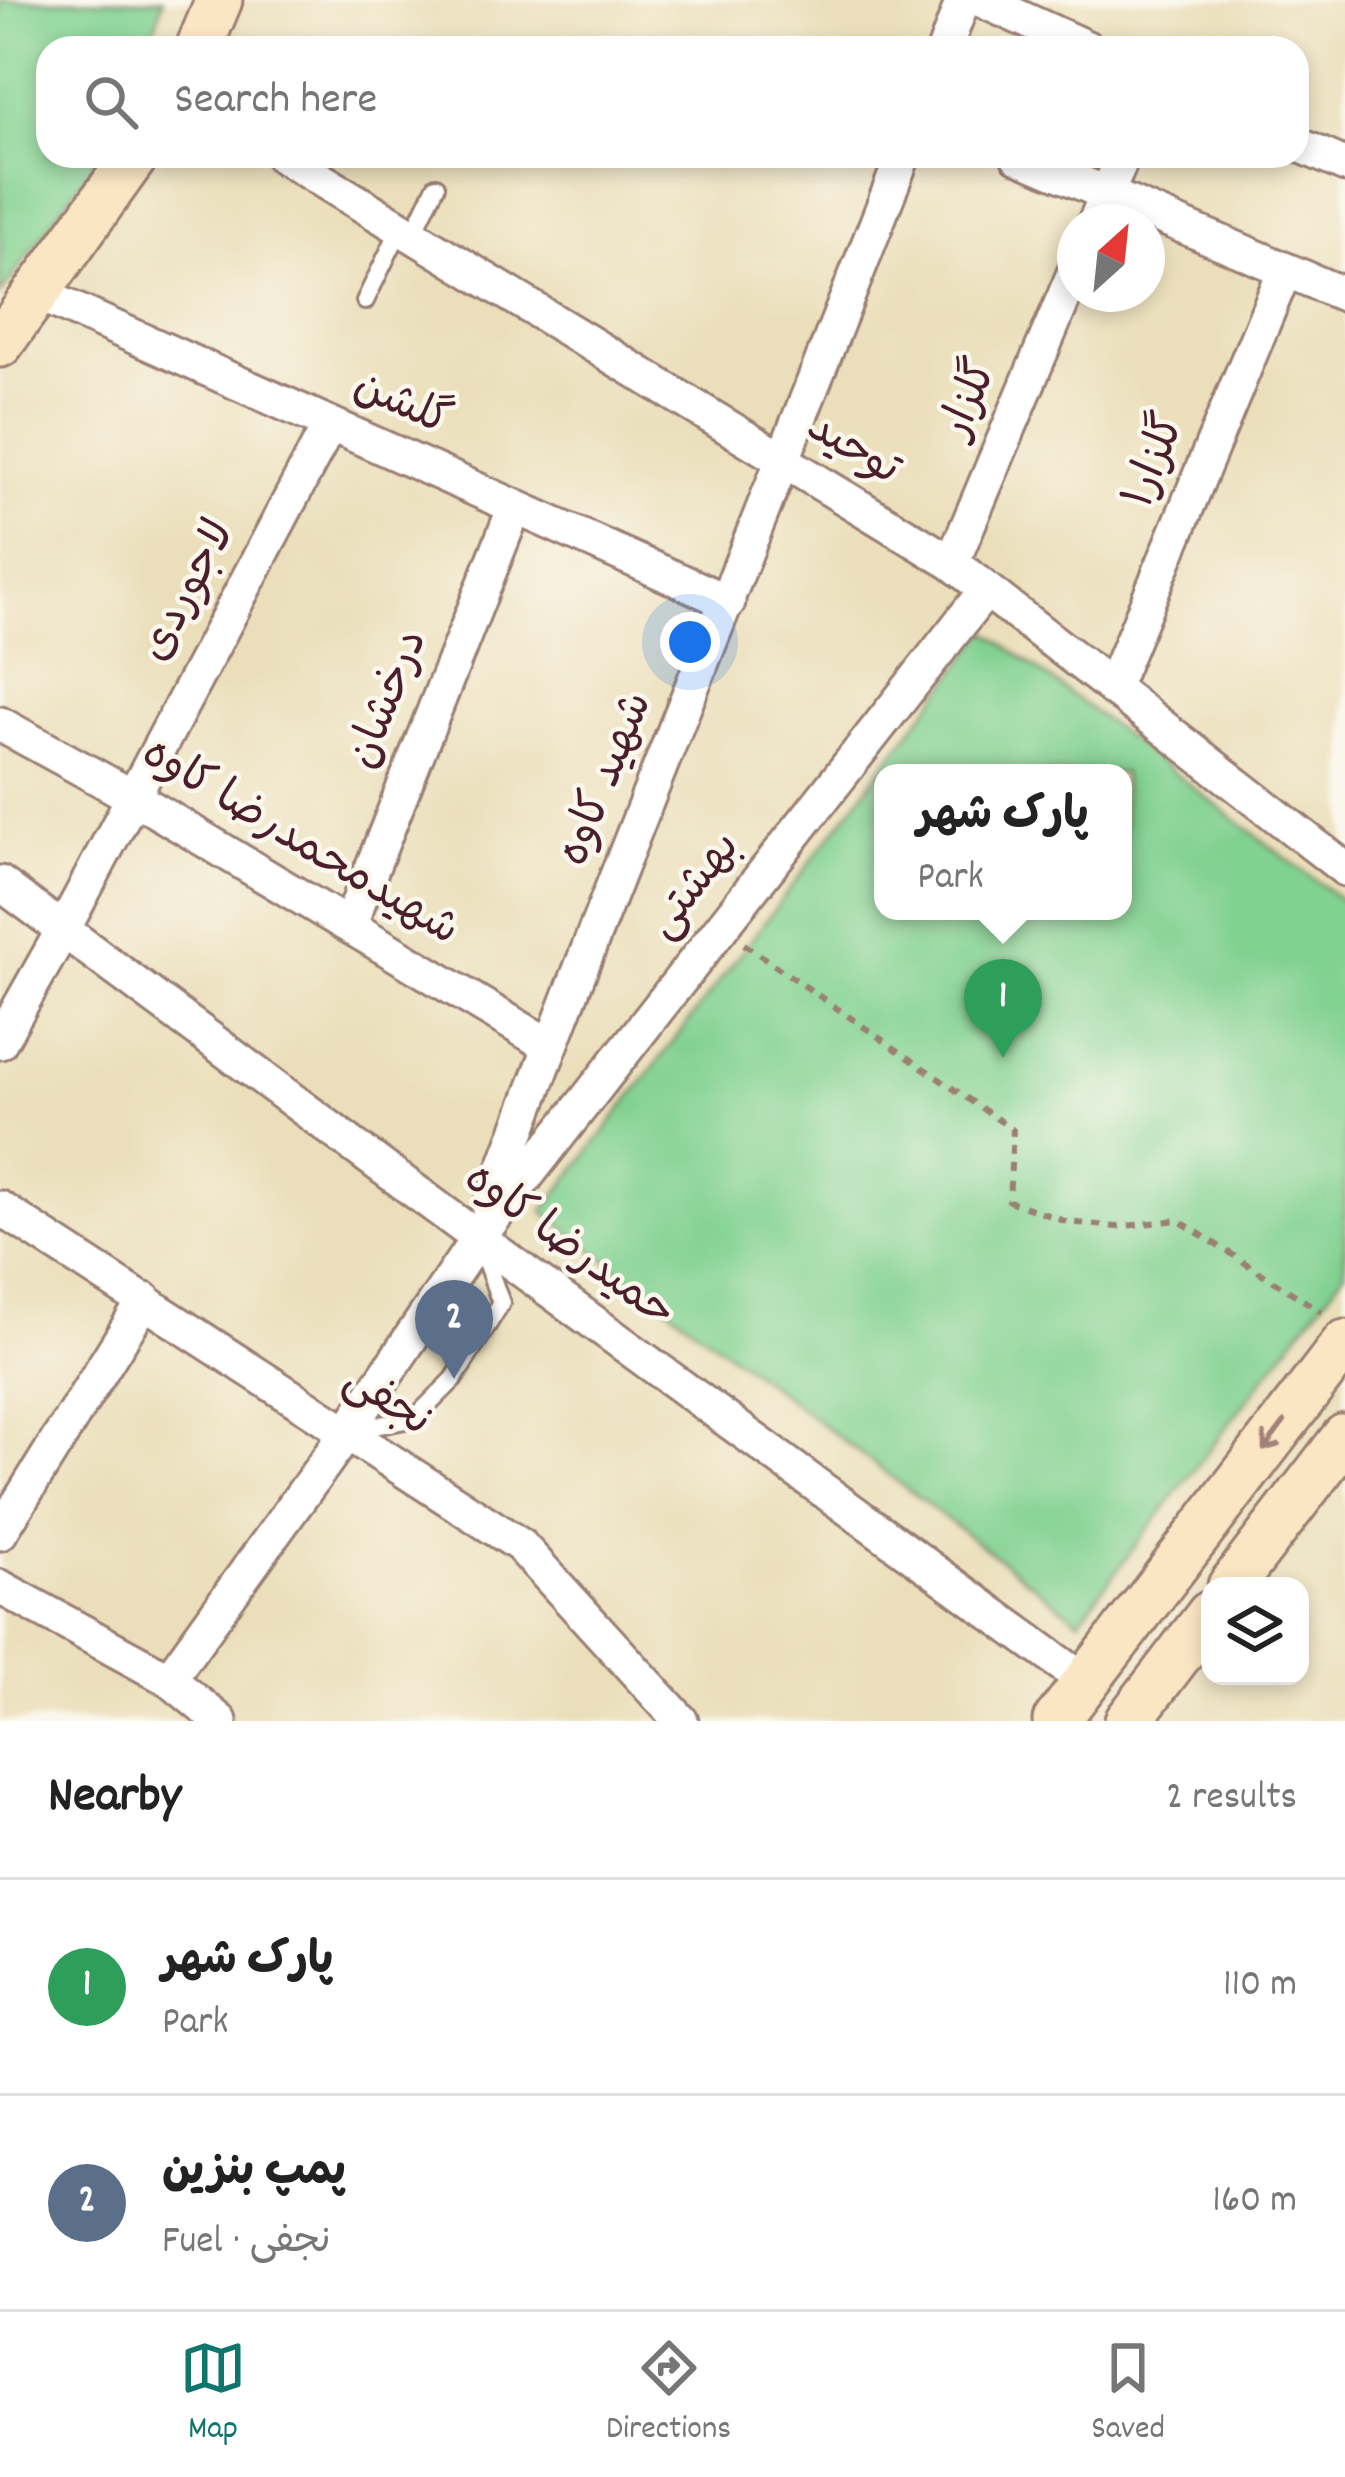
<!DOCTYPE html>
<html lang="en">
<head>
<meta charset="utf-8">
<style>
	body { margin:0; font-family:Dekko,"Playpen Sans Arabic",sans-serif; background:#f6f6f6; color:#222 }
	.controls { position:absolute; right:36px; bottom:36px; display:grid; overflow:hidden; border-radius:24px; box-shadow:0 6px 18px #0003 }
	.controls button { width:108px; height:108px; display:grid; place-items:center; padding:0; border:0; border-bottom:3px solid #e0e0e0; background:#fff; color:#222; font:60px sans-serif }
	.compass { position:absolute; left:1057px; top:204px; width:108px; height:108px; border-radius:50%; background:#fff; box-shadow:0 6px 18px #0003; rotate:27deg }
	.you { position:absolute; left:690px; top:642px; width:42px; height:42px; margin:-30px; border:9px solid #fff; border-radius:50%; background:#1a73e8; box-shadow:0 0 0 18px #1a73e833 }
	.badge { display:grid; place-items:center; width:78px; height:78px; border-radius:50%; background:#0f766e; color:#fff; font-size:39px; font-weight:700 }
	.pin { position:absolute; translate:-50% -99px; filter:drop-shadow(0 3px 6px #0008) }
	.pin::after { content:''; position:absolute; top:63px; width:42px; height:36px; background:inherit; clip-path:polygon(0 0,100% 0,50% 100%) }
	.popup { position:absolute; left:874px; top:764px; width:258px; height:156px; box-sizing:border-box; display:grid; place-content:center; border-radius:24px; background:#fff; filter:drop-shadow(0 3px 9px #0005); font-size:39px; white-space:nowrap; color:#767676 }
	.popup b { font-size:45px; color:#222 }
	.popup::after { content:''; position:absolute; left:50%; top:100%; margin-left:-24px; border:24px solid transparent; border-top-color:#fff }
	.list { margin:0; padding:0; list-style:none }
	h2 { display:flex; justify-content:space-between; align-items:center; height:156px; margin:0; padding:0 48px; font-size:51px }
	h2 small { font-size:39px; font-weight:400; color:#767676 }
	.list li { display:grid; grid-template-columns:78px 1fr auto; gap:36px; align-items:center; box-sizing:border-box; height:216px; padding:0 48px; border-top:3px solid #e0e0e0 }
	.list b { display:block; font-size:45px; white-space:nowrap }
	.list p { margin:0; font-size:39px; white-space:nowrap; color:#767676 }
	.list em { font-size:39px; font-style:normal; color:#767676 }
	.icon { flex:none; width:66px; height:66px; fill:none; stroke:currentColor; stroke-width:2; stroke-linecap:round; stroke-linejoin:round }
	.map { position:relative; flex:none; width:1345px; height:1721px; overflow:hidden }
	.search { position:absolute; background:#fff; box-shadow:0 6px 18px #0003; left:36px; right:36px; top:36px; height:132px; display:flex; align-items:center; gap:30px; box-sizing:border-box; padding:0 42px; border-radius:36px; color:#767676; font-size:45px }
	.sheet { height:588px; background:#fff }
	nav { display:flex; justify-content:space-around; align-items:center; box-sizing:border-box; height:168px; border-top:3px solid #e0e0e0; background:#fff; font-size:33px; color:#767676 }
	nav a { display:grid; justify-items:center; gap:6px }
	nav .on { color:#0f766e }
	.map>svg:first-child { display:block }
	.green { fill:#81d191; stroke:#66785e; stroke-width:3; fill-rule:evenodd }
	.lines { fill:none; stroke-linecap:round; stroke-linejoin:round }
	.lane-casing { stroke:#9a7f73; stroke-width:22 }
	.street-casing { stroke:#9a7f73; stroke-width:39 }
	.secondary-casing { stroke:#9a7f73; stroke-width:51 }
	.path { stroke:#9a7f73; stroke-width:6; stroke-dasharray:9 9; stroke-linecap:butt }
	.lane { stroke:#fff; stroke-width:16 }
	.street { stroke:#fff; stroke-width:33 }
	.secondary { stroke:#fbe6c4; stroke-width:45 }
	.oneway { stroke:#a28278 }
	.labels { text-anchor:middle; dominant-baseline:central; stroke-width:9; stroke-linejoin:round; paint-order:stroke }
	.street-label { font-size:45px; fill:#4a1f2b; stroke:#fbf7ec }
</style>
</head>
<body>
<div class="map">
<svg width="1345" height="1721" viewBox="0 0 1345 1721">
	<rect width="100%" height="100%" fill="#fbf7ec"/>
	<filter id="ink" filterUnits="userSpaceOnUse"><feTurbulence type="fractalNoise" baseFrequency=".00833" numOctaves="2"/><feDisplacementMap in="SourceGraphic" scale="24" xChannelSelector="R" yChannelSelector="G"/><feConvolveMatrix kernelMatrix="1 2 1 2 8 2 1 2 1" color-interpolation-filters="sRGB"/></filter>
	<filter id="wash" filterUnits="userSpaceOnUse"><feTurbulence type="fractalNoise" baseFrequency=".004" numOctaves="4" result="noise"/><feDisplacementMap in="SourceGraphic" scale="48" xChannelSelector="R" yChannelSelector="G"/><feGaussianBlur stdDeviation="2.7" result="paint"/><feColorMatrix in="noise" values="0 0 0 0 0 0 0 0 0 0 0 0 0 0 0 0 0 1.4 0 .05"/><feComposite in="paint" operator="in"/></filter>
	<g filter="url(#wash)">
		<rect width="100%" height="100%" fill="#ebdfbb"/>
		<path class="green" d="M0,0H163L149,48H48V156H99L0,295Z
			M987,631L1345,903V1272L1079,1620L543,1212ZM883,773H1123V911H883Z"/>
	</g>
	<g filter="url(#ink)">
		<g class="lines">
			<defs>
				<path id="lane" d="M412,236L436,186
					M365,301L400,229
					M349,1431L415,1418L454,1379L501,1303L480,1245"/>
				<path id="street" d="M981,0L1087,48
					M945,48L963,0
					M1297,144L1345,165
					M282,156L952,563L1345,869
					M1018,156L1345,295
					M1095,222L1123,156
					M37,293L728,602
					M952,563L1075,271
					M1112,688L1285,270
					M0,724L133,797L550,1046
					M0,883L478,1238L1086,1682
					M349,926L515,507
					M0,1042L63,930L330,424
					M0,1208L520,1545L681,1721
					M489,1209C621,855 766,507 903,156
					M0,1533L145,1300
					M0,1587L169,1679L220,1721
					M169,1679L348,1431L478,1238L986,590"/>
				<path id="secondary" d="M199,48L219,0
					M0,344L135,156
					M1231,1586L1345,1437
					M1056,1721L1345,1343
					M1128,1721L1210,1614"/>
			</defs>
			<use href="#lane" class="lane-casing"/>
			<use href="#street" class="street-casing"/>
			<use href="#secondary" class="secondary-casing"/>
			<path class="path" d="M744,944L1013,1130L1009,1201L1067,1222L1117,1227L1178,1220L1322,1312"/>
			<use href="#lane" class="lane"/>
			<use href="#street" class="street"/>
			<use href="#secondary" class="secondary"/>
		</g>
		<defs><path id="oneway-shaft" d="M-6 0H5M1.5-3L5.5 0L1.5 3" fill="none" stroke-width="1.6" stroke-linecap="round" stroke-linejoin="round" transform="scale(3)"/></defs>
		<use class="oneway" href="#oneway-shaft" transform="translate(1274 1436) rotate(127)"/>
	</g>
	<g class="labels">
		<g class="street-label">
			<text transform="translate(972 400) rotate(-67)">گلزار</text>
			<text transform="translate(401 406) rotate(24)">گلشن</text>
			<text transform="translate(852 451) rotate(31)">توحید</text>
			<text transform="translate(1157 462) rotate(-68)">گلزار۱</text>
			<text transform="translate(190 592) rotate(-62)">لاجوردی</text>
			<text transform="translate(390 700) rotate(-68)">درخشان</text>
			<text transform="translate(608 780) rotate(-68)">شهید کاوه</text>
			<text transform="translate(299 844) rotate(31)">شهیدمحمدرضا کاوه</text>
			<text transform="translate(696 887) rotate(-52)">بهشتی</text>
			<text transform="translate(568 1248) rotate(36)">حمیدرضا کاوه</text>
			<text transform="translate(386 1403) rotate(33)">نجفی</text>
		</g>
	</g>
</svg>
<div class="controls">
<button><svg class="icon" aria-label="layers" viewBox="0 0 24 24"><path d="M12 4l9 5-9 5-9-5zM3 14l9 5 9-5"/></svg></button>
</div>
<svg class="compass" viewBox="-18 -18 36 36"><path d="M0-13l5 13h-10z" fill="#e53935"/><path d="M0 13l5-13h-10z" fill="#767676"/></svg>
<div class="you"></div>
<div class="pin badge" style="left:1003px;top:1058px;background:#2e9e5b">1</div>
<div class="popup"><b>پارک شهر</b>Park</div>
<div class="pin badge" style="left:454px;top:1379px;background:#5c6f8a">2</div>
<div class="search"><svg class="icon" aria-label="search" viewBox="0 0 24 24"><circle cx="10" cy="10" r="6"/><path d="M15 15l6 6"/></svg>Search here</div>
</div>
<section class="sheet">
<h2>Nearby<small>2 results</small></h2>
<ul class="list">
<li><span class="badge" style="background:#2e9e5b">1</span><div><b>پارک شهر</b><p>Park</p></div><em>110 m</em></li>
<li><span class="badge" style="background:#5c6f8a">2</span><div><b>پمپ بنزین</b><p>Fuel · نجفی</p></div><em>160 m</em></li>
</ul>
</section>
<nav>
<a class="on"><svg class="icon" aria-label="map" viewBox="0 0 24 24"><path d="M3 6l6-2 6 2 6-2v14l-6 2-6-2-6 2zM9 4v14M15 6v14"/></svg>Map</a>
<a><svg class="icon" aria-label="directions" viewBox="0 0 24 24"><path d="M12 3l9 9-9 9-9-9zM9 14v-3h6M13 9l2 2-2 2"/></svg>Directions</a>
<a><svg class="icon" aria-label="saved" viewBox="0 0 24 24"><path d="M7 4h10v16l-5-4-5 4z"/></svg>Saved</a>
</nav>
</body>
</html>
